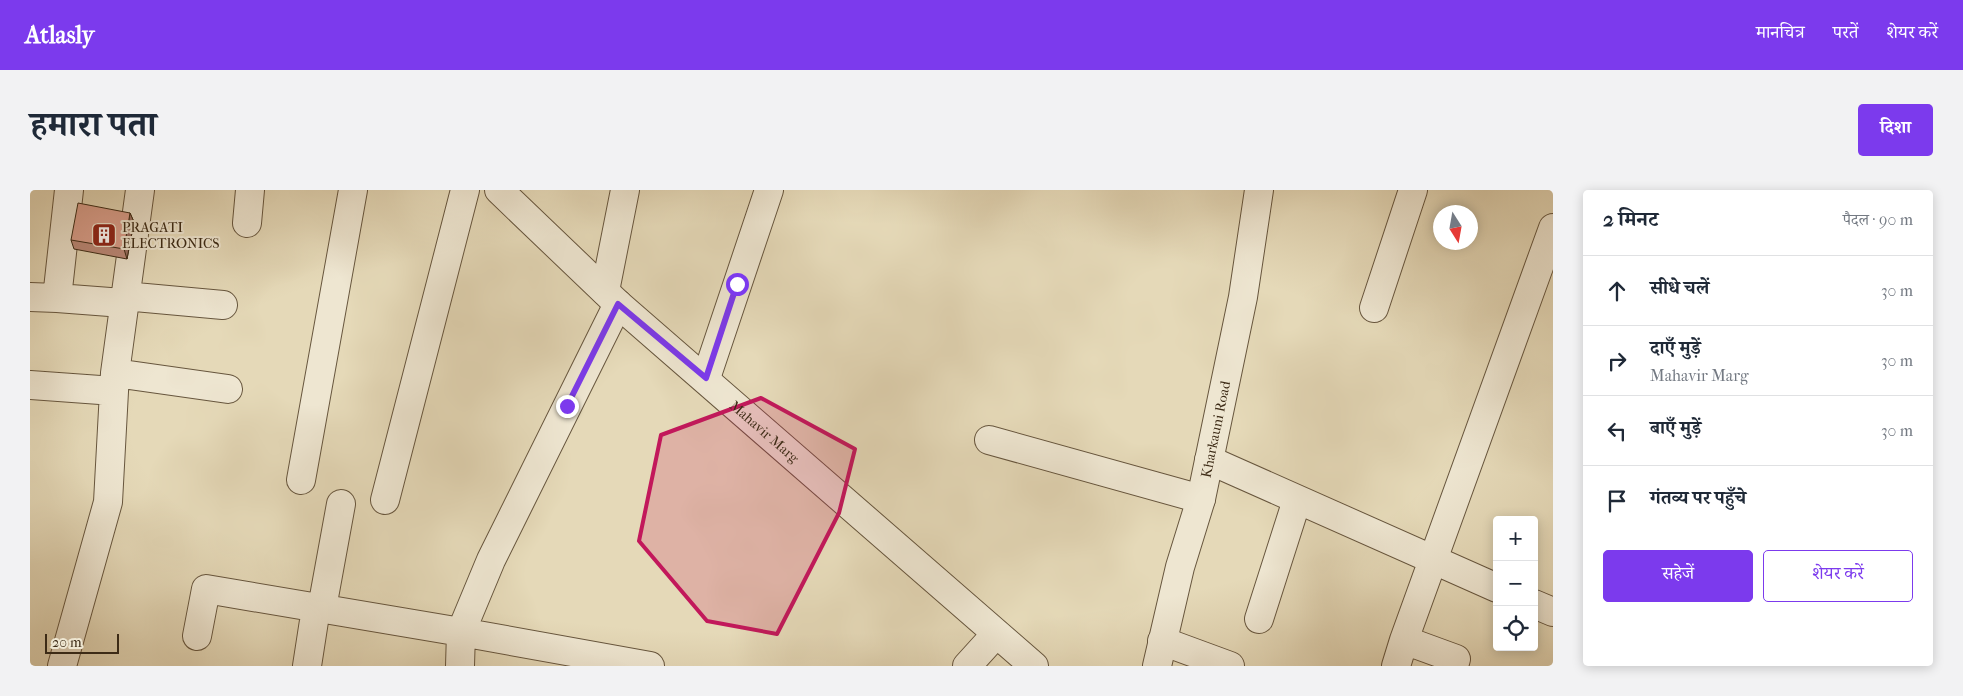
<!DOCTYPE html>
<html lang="hi">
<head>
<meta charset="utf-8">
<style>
	body { margin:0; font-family:"IM FELL French Canon","Noto Serif Devanagari",serif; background:#f2f2f3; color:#1f2937 }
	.controls { position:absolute; right:15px; bottom:15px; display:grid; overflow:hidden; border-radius:5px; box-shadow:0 2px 12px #0003 }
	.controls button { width:45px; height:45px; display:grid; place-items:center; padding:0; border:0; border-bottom:1px solid #e0e1e3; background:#fff; color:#1f2937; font:25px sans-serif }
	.compass { position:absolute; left:1403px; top:15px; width:45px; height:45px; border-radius:50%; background:#fff; box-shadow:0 2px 12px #0003; rotate:169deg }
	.scale { position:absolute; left:15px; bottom:12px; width:74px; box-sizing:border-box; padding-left:5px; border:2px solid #3d2b16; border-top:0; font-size:14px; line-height:18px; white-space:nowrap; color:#3d2b16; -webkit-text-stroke:4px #eee6d1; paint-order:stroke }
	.stop { position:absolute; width:15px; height:15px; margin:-11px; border:4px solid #7c3aed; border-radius:50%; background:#fff }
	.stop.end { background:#7c3aed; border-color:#fff; box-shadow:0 1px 5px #0008 }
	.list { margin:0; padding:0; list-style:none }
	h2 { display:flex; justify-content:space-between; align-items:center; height:65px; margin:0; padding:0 20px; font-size:21px }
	h2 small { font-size:16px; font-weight:400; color:#747a83 }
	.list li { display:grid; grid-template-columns:32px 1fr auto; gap:15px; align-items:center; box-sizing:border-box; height:70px; padding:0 20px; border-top:1px solid #e0e1e3 }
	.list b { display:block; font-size:19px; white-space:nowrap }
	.list p { margin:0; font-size:16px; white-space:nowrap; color:#747a83 }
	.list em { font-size:16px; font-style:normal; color:#747a83 }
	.actions { display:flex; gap:10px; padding:15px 20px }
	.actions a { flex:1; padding:11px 0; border:1px solid #7c3aed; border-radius:5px; text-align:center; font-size:18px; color:#7c3aed }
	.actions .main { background:#7c3aed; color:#fff }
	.icon { flex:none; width:28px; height:28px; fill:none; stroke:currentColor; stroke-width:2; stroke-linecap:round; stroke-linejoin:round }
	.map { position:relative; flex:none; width:1523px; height:476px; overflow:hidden; border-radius:5px }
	header { display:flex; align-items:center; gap:30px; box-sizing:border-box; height:70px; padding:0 25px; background:#7c3aed; color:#fff }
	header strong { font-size:24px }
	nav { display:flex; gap:28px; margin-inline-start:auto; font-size:18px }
	.intro { display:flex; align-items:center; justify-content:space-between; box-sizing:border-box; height:120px; padding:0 30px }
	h1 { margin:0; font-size:35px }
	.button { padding:12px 22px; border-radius:5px; background:#7c3aed; color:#fff; font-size:18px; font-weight:700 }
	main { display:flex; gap:30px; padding:0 30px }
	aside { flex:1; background:#fff; border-radius:5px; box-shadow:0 2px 12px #0003 }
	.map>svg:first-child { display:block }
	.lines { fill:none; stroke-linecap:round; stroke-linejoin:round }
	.minor-casing { stroke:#67563e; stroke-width:30 }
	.tertiary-casing { stroke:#67563e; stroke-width:30 }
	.minor { stroke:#eee6d1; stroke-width:28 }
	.tertiary { stroke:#eee6d1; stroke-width:28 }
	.wall { fill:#bc8a7a; stroke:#3d2b16 }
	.shaded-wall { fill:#997063; stroke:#3d2b16 }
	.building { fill:#dba08e; stroke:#3d2b16 }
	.route { stroke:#7c3aed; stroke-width:6 }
	.marked { fill:#c2185b; fill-opacity:0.2; stroke:#c2185b; stroke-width:4; stroke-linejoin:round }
	.labels { text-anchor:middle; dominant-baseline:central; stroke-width:4; stroke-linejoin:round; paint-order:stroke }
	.poi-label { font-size:14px; fill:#3d2b16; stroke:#eee6d1; text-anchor:start }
	.street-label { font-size:14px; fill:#3d2b16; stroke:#eee6d1 }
</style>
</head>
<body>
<header>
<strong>Atlasly</strong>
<nav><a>मानचित्र</a><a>परतें</a><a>शेयर करें</a></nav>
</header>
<div class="intro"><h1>हमारा पता</h1><a class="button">दिशा</a></div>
<main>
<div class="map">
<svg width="1523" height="476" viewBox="0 0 1523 476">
	<rect width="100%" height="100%" fill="#e5d9b8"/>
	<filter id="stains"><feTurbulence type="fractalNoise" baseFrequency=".004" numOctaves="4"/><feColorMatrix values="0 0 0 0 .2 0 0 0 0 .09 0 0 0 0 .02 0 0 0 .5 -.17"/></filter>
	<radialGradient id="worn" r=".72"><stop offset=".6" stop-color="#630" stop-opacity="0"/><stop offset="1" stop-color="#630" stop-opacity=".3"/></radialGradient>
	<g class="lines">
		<defs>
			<path id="minor" d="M217,33L220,0
				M575,101L595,0
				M94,106L193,115
				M0,107L27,108L39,0
				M27,108L93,113
				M1344,118L1383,0
				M85,183L198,199
				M676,188L739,0
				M0,195L84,201
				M959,250L1171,309
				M1179,270L1467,398
				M271,290L323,0
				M355,310L435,0
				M1504,414L1523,422
				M292,418L311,314
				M1229,429L1267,310
				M167,446L176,399L431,442L620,476
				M1132,451L1200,476
				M32,476L78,312L85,183L110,0
				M277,476L286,418
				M430,476L431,442L461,370L588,114
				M937,476L966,444
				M1366,476L1374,450
				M1424,476L1426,469L1374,450L1523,38"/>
			<g id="tertiary">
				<path id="s1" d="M469,0L588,114L1004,476"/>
				<path id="s2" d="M1127,476L1150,377L1171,309L1213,107L1229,0"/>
			</g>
		</defs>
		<use href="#minor" class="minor-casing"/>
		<use href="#tertiary" class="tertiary-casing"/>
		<use href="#minor" class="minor"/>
		<use href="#tertiary" class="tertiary"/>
	</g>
	<path class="wall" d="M100,23L104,32L97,69L44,59L41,50Z"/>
	<path class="shaded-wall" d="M100,23L104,32L97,69L94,59Z"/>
	<path class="building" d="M48,13L100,23L94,59L41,50Z"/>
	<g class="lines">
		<path class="route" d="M537,216L588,114L676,188L707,94"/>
	</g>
	<path class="marked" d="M731,208L825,259L809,323L747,444L677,431L609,351L631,245Z"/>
	<defs>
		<symbol id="building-square" viewBox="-11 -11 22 22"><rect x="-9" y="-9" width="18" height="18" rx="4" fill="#8f2418" stroke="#eee6d1"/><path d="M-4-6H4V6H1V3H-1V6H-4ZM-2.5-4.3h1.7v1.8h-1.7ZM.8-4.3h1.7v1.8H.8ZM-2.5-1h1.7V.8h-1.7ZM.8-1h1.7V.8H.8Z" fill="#fff"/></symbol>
	</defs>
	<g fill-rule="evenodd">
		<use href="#building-square" x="60" y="31" width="28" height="28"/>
	</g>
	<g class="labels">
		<g class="poi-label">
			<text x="92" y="37">PRAGATI<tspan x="92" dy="16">ELECTRONICS</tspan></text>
		</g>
		<g class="street-label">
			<text stroke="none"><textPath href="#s1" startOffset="359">Mahavir Marg</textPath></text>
			<text stroke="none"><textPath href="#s2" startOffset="244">Kharkauni Road</textPath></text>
		</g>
	</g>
	<rect width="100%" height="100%" filter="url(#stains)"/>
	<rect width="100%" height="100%" fill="url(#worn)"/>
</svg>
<div class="controls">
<button>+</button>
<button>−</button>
<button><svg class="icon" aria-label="locate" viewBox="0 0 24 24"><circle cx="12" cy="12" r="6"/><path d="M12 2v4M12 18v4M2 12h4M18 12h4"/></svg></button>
</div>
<svg class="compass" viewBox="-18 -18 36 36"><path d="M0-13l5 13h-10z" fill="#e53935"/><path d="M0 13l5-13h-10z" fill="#747a83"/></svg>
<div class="scale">20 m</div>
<div class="stop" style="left:707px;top:94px"></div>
<div class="stop end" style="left:537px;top:216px"></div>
</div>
<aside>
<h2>2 मिनट<small>पैदल · 90 m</small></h2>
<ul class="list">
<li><svg class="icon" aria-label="ahead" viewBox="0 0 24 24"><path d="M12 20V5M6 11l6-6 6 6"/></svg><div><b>सीधे चलें</b></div><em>30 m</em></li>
<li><svg class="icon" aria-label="right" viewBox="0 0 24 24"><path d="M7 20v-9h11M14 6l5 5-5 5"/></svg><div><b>दाएँ मुड़ें</b><p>Mahavir Marg</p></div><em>30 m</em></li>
<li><svg class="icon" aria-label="left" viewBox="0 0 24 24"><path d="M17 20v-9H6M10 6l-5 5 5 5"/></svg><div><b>बाएँ मुड़ें</b></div><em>30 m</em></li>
<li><svg class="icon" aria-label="arrive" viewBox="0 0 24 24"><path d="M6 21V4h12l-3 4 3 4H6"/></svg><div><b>गंतव्य पर पहुँचे</b></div></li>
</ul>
<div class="actions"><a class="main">सहेजें</a><a>शेयर करें</a></div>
</aside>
</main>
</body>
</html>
